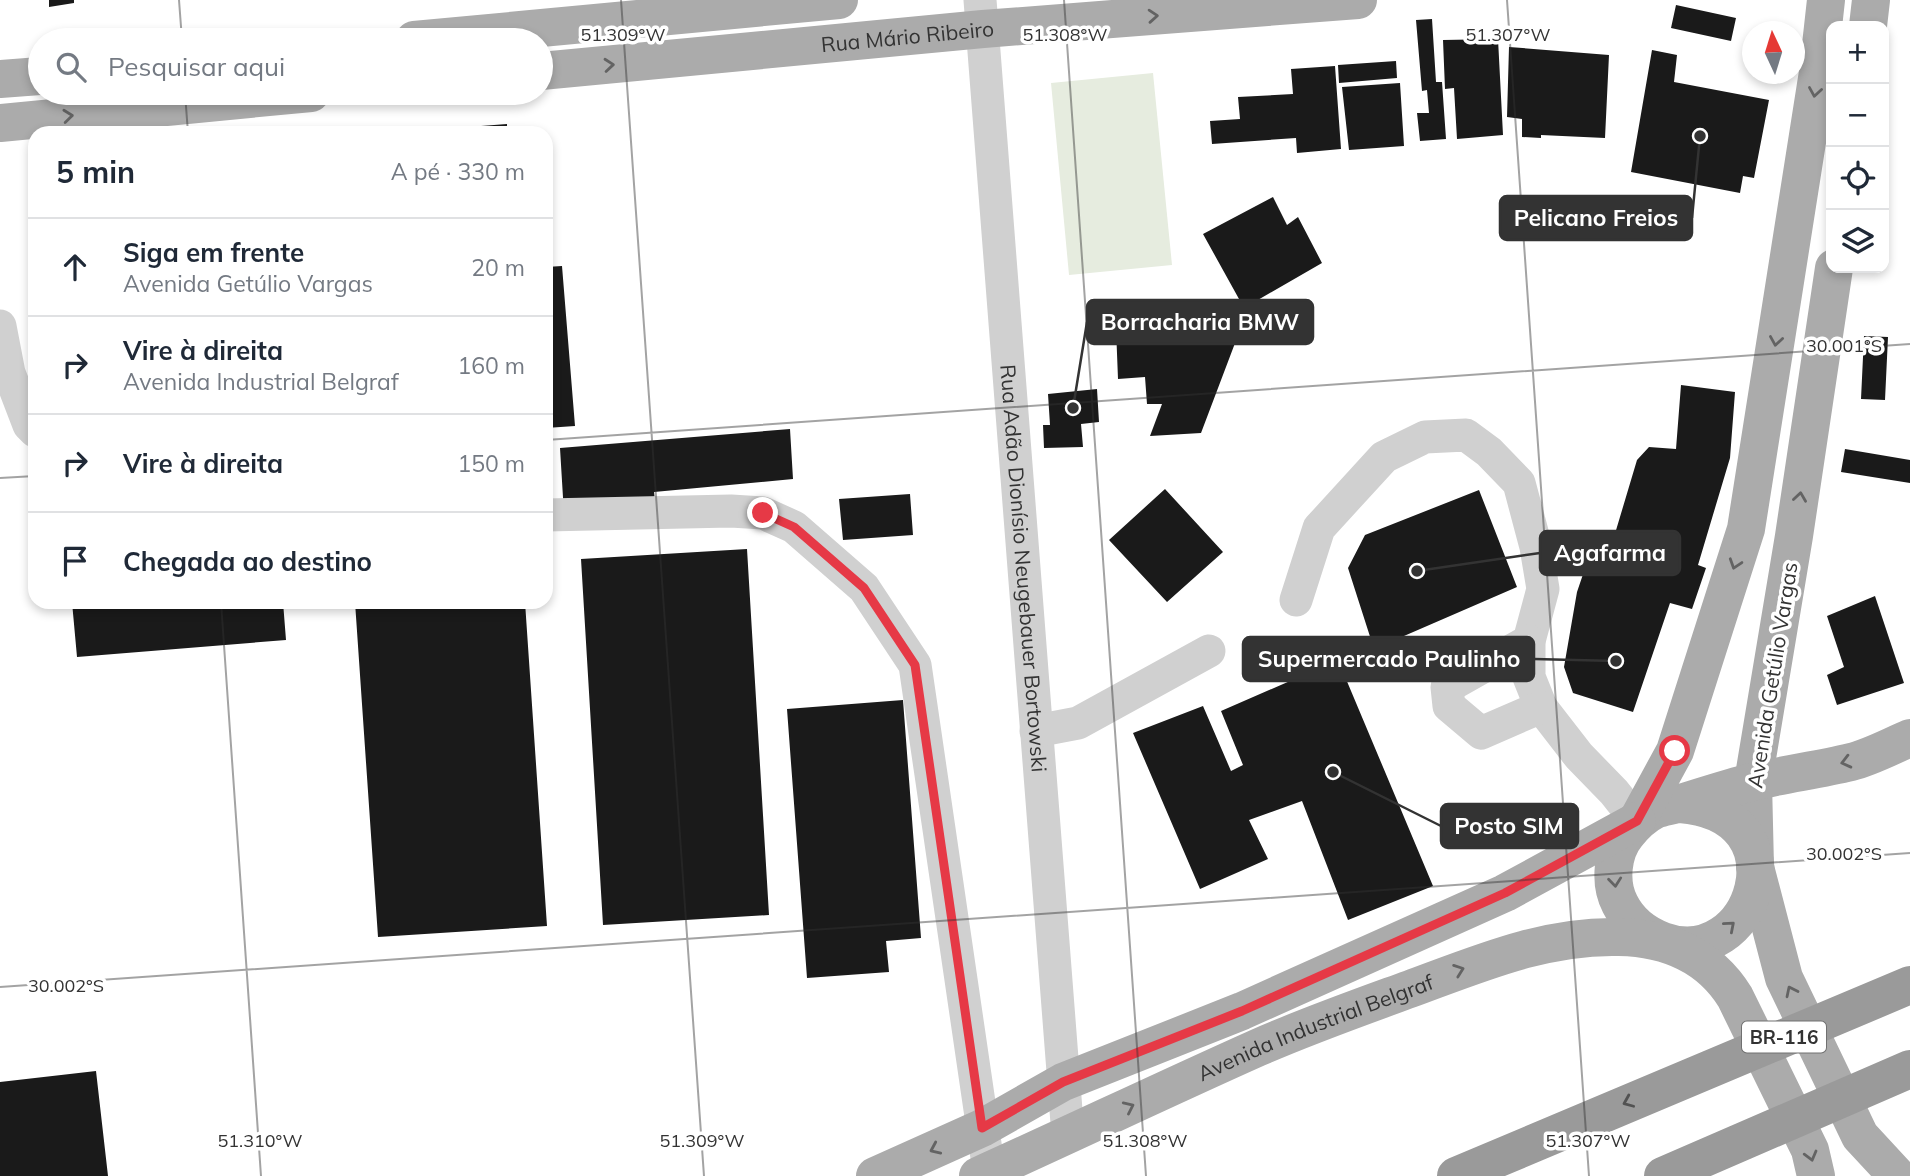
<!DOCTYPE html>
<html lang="pt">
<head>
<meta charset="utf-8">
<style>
	body { margin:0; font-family:Mulish,sans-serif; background:#f2f2f3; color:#1f2937 }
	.controls { position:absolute; right:21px; top:21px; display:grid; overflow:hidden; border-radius:14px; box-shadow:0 4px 10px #0003 }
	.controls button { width:63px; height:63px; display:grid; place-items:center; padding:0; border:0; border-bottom:2px solid #e0e1e3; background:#fff; color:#1f2937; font:35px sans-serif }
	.compass { position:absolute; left:1742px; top:21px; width:63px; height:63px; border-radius:50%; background:#fff; box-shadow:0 4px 10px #0003; rotate:356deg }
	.stop { position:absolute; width:21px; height:21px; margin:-16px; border:5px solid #e63946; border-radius:50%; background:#fff }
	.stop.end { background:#e63946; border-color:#fff; box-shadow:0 2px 7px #0008 }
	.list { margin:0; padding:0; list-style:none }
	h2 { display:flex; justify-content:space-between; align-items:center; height:91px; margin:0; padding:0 28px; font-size:30px }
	h2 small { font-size:23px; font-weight:400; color:#747a83 }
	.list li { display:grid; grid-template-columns:46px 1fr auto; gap:21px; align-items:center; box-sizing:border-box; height:98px; padding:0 28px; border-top:2px solid #e0e1e3 }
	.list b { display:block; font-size:26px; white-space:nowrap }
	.list p { margin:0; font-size:23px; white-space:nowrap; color:#747a83 }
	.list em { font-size:23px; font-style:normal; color:#747a83 }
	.icon { flex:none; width:38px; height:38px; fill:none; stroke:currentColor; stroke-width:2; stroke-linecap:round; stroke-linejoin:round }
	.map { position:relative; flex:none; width:1910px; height:1176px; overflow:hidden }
	.search { position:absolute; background:#fff; box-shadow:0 4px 10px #0003; left:28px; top:28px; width:525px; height:77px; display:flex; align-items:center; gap:18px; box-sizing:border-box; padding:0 24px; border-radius:38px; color:#747a83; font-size:26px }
	.panel { position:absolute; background:#fff; box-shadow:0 4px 10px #0003; left:28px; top:126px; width:525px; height:483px; border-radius:21px }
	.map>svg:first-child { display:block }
	.green { fill:#e6ecdf }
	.building { fill:#1a1a1a }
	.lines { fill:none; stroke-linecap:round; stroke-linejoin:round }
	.minor { stroke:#d0d0d0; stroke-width:33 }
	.major { stroke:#ababab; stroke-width:38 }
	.highway { stroke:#9a9a9a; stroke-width:38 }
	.oneway { stroke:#636363 }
	.oneway2 { stroke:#525252 }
	.route { stroke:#e63946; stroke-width:9 }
	.ticks { fill:none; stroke:#333; stroke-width:2; stroke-opacity:0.45 }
	.labels { text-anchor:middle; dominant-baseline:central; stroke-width:7; stroke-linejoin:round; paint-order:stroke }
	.shield { fill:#fff; stroke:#707070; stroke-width:2 }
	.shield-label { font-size:19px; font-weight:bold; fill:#333 }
	.street-label { font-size:21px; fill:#333; stroke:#fff }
	.ticks-label { font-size:18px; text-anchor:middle; fill:#333; stroke:#fff; stroke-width:7; stroke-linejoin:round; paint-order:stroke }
	.leader { fill:none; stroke:#333; stroke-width:2.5 }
	.callout-dot { fill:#333; stroke:#fff; stroke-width:2.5 }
	.callout { fill:#333; stroke:#333; stroke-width:2.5 }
	.callout-label { font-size:23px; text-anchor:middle; font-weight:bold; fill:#fff }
</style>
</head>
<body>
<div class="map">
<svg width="1910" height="1176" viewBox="0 0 1910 1176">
	<rect width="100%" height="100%" fill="#fff"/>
	<path class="green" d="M1153,73L1172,265L1069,275L1051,83Z"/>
	<path class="building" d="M49,0H74V3L49,7Z
		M1676,5L1736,18L1731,41L1671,28Z
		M1432,19L1436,82H1442L1446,139L1420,141L1417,113H1429L1427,90L1422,91L1416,20Z
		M1498,39L1503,135L1457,139L1454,88L1445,89L1443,40Z
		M1509,47L1609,55L1605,138L1541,135V138L1522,137V119L1507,117Z
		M1652,50L1677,55L1674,82L1769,100L1754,178L1743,176L1740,193L1631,172Z
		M1396,61L1397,78L1339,83L1338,65Z
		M1335,66L1341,149L1297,153L1296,138L1212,144L1210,121L1240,119L1238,97L1293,94L1291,69Z
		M1400,83L1404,146L1349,150L1342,87Z
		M507,124V133H416V131Z
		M1273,197L1287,225L1298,217L1322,263L1244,308L1203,234Z
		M562,266L575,426L546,428V267Z
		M1243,322L1201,433L1150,436L1162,404H1147L1145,377L1118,379L1116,328Z
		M1864,336L1888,337L1885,400L1861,399Z
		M1681,385L1735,392L1730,458L1698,565L1706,568L1692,609L1670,603L1633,712L1573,693L1564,667L1577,592L1598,530L1614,537L1637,460L1649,447L1676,449Z
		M1097,389L1099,422L1081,424L1083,447L1044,448L1043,425H1050L1048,394Z
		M790,429L793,479L654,492L655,500L564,514L560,448Z
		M1845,449L1910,460V483L1841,472Z
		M1165,489L1223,552L1167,602L1109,540Z
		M1479,490L1517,587L1374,649L1348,568L1365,535Z
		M910,494L913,535L843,540L839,499Z
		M747,549L769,915L603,925L581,559Z
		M1875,596L1904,683L1837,705L1827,675L1844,667L1827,616Z
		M72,602H283L286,640L77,657Z
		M355,602H525L547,926L378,937Z
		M1338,660L1433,886L1348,920L1302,801L1249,820L1268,859L1200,889L1133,733L1203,706L1231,771L1243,765L1221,711Z
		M903,700L921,938L886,941L889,972L807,978L787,709Z
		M96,1071L108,1176H0V1082Z"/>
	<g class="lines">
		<g class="minor">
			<path id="s1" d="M980,0L1068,1136"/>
			<path d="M0,326L9,373L29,425L35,431"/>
			<path d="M546,515L731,511L763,513L794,527L864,588L915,665L989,1171"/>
			<path d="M1296,600L1319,528L1384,457L1425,437L1466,435L1489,452L1519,483L1536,547L1543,589L1529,641V677L1541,707L1579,756L1614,792L1637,821"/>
			<path d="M1529,641L1447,687L1449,706L1481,733L1541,707"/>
			<path d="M1036,731L1078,723L1209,651"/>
		</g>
		<g class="major">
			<path d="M1868,26L1871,0"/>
			<path d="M414,40L839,0"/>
			<path id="s2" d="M541,71L983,29L1358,0"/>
			<path d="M0,79L40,76"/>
			<path d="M0,123L311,93"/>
			<path d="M1834,268L1794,536L1753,782L1755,867L1784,978L1860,1136L1897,1176"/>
			<path d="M1680,804C1808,814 1753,974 1663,941C1644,934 1629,922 1620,904C1609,883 1612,852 1627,834C1635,824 1643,816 1655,810C1663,807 1672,806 1681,803C1704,796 1728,788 1752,782C1785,774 1818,770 1851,762C1871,757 1891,746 1910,738"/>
			<path d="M1637,821L1675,751L1746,529L1818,72L1826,0"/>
			<path d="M875,1176L982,1128L1063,1082L1242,1011L1505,893L1637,821"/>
			<path id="s3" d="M978,1176C1071,1134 1163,1090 1257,1048C1307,1026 1358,1008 1410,989C1478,964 1545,935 1619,937C1667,938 1709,955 1735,997L1810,1150L1816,1176"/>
		</g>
		<path class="highway" d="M1456,1176L1910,985
			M1663,1176L1910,1069"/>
	</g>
	<defs><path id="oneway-chevron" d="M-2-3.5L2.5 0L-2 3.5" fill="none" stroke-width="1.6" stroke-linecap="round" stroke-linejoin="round" transform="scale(1.75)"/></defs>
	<g class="oneway">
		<use href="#oneway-chevron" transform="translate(1153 16) rotate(-4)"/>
		<use href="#oneway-chevron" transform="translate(609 65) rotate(-5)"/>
		<use href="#oneway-chevron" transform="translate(1815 92) rotate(99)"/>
		<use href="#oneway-chevron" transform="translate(68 116) rotate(-6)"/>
		<use href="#oneway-chevron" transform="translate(1776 341) rotate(99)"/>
		<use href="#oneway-chevron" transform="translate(1800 497) rotate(-82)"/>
		<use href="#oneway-chevron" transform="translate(1735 564) rotate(108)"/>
		<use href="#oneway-chevron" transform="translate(1846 762) rotate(166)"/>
		<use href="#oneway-chevron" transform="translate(1615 882) rotate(84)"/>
		<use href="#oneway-chevron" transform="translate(1730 926) rotate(-41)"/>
		<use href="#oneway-chevron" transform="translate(1459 970) rotate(-20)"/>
		<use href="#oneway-chevron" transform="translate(1791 991) rotate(-116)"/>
		<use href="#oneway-chevron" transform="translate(1129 1107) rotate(-25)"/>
		<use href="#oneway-chevron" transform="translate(935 1149) rotate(156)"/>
		<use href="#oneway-chevron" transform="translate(1811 1156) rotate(75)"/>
	</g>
	<use class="oneway2" href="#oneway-chevron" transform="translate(1628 1102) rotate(157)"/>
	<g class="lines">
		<path class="route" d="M763,513L794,527L864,588L915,665L982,1128L1063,1082L1242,1011L1505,893L1637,821L1675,751"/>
	</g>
	<path class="ticks" d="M179,0L182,40M621,0L704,1176M1064,0L1146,1176M1507,0L1589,1176M185,93L188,133M546,440L1910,344M0,478L35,476M221,602L261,1176M0,987L1910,853"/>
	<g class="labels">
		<rect class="shield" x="1742" y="1021.5" width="84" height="31" rx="5"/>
		<g class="shield-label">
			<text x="1784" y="1037">BR-116</text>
		</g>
		<g class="street-label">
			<text stroke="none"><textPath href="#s2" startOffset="368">Rua Mário Ribeiro</textPath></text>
			<text stroke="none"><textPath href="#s1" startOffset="570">Rua Adão Dionísio Neugebauer Bortowski</textPath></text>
			<text transform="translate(1772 675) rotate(-81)">Avenida Getúlio Vargas</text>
			<text stroke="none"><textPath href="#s3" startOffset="369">Avenida Industrial Belgraf</textPath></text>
		</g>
	</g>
	<g class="ticks-label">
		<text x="623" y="41">51.309°W</text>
		<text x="1065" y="41">51.308°W</text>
		<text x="1508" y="41">51.307°W</text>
		<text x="1844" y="352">30.001°S</text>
		<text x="1844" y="860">30.002°S</text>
		<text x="66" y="992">30.002°S</text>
		<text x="260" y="1147">51.310°W</text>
		<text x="702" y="1147">51.309°W</text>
		<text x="1145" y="1147">51.308°W</text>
		<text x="1588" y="1147">51.307°W</text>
	</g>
	<path class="leader" d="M1700 136L1692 218M1073 408L1087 322M1417 571L1540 553M1616 661L1534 659M1333 772L1441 826"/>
	<g class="callout-dot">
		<circle cx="1700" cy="136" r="7"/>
		<circle cx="1073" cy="408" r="7"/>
		<circle cx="1417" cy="571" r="7"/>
		<circle cx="1616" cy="661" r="7"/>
		<circle cx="1333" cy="772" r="7"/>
	</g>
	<g class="callout">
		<rect x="1500" y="196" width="192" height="44" rx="7"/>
		<rect x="1087" y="300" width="226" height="44" rx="7"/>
		<rect x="1540" y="531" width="140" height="44" rx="7"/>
		<rect x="1243" y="637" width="291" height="44" rx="7"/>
		<rect x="1441" y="804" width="137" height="44" rx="7"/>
	</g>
	<g class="callout-label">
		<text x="1596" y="226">Pelicano Freios</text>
		<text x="1200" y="330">Borracharia BMW</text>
		<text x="1610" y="561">Agafarma</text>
		<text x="1389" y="667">Supermercado Paulinho</text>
		<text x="1509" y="834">Posto SIM</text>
	</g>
</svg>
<div class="controls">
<button>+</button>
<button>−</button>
<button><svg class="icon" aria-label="locate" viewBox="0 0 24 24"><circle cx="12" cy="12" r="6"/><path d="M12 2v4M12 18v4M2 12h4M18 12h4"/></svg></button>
<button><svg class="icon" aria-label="layers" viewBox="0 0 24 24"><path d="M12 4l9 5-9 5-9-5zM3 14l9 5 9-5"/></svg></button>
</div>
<svg class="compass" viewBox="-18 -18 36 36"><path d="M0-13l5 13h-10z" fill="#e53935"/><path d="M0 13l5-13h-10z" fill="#747a83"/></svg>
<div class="stop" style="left:1675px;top:751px"></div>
<div class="stop end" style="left:763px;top:513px"></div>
<div class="search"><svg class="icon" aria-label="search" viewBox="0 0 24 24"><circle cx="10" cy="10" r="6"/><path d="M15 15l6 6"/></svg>Pesquisar aqui</div>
<section class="panel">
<h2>5 min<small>A pé · 330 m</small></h2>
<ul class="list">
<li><svg class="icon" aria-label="ahead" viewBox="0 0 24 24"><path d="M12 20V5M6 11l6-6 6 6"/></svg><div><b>Siga em frente</b><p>Avenida Getúlio Vargas</p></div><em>20 m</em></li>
<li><svg class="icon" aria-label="right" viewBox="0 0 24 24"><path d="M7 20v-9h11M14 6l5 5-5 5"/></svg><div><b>Vire à direita</b><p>Avenida Industrial Belgraf</p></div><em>160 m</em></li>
<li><svg class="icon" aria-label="right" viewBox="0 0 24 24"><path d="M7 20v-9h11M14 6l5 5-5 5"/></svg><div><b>Vire à direita</b></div><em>150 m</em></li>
<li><svg class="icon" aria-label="arrive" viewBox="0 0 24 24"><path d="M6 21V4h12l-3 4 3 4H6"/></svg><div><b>Chegada ao destino</b></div></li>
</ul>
</section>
</div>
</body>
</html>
